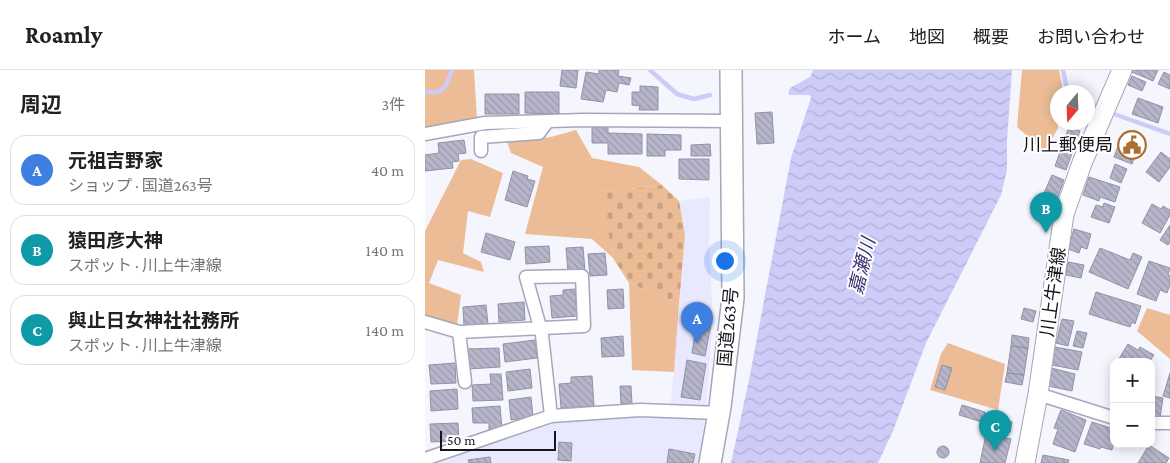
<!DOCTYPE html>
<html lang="ja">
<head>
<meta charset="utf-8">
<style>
	body { margin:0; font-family:"Crimson Pro","Noto Sans JP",serif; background:#f6f6f6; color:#202124 }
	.controls { position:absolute; right:15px; bottom:15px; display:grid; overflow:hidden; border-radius:10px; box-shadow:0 2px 12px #0003 }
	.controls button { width:45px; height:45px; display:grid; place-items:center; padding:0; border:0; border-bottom:1px solid #e0e0e0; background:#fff; color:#202124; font:25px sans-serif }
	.compass { position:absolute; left:625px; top:15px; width:45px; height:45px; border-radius:50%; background:#fff; box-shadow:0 2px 12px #0003; rotate:199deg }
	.scale { position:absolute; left:15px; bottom:12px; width:116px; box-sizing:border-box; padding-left:5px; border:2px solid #16151d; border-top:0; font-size:14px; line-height:18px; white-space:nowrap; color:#16151d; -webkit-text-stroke:4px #fff; paint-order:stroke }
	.you { position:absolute; left:299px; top:190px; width:18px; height:18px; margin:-12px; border:4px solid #fff; border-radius:50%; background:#1a73e8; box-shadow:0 0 0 8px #1a73e833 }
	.badge { display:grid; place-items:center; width:32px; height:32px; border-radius:50%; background:#ad6e34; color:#fff; font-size:16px; font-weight:700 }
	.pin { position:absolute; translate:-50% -41px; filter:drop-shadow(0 1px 2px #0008) }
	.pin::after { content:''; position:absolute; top:26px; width:18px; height:15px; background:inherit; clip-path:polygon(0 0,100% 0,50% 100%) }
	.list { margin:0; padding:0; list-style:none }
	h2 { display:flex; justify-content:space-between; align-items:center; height:65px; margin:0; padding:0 20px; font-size:21px }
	h2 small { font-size:16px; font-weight:400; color:#757577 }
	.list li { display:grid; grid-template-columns:32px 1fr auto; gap:15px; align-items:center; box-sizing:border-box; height:70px; margin:0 10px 10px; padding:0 10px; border:1px solid #e0e0e0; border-radius:15px }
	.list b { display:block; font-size:19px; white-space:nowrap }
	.list p { margin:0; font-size:16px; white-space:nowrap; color:#757577 }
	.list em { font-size:16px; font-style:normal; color:#757577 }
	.map { position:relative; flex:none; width:745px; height:393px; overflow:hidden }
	header { display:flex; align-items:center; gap:30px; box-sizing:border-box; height:70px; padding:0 25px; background:#fff; border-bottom:1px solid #e0e0e0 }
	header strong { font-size:24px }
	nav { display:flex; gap:28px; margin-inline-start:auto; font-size:18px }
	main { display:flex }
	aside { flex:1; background:#fff }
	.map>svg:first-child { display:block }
	.built { fill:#e8e8ff }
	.green { fill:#ebbc95 }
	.cemetery { fill:url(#cemetery-stones) }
	.water { fill:url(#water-waves) }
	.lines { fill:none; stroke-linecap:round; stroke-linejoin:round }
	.stream { stroke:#cdccf9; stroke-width:4.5 }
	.building { fill:url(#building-back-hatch); stroke:#9292a6 }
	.minor-casing { stroke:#a7a6ba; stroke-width:15 }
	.secondary-casing { stroke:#a7a6ba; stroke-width:21 }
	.trunk-casing { stroke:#a7a6ba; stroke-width:24 }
	.minor { stroke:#fff; stroke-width:12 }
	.secondary { stroke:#fff; stroke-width:19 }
	.trunk { stroke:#fff; stroke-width:21 }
	.labels { text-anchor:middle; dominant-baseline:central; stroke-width:4; stroke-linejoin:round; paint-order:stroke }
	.poi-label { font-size:18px; fill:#16151d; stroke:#fff; text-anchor:end }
	.street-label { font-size:18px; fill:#16151d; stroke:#fff }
	.water-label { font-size:19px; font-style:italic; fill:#3b3173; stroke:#fff }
</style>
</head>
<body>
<header>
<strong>Roamly</strong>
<nav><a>ホーム</a><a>地図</a><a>概要</a><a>お問い合わせ</a></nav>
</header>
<main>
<aside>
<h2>周辺<small>3件</small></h2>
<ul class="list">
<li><span class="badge" style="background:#3f7fe0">A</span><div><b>元祖吉野家</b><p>ショップ · 国道263号</p></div><em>40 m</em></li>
<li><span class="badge" style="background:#0f9aa8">B</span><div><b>猿田彦大神</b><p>スポット · 川上牛津線</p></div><em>140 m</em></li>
<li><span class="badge" style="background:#0f9aa8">C</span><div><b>與止日女神社社務所</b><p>スポット · 川上牛津線</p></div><em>140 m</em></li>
</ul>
</aside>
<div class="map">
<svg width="745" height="393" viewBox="0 0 745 393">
	<defs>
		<pattern id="cemetery-stones" width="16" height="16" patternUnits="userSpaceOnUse" patternTransform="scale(1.25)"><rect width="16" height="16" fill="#ebbc95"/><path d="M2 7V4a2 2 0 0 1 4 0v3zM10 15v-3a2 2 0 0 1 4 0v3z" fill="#c9a180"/></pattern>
		<pattern id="water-waves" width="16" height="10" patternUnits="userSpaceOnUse" patternTransform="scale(1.25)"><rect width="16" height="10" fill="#cdccf9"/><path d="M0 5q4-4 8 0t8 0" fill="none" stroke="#afaed5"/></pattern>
		<pattern id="building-back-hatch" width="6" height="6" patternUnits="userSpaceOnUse" patternTransform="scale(1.25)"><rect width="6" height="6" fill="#b6b5ca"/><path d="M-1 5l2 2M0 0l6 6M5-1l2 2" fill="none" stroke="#9c9bad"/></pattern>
	</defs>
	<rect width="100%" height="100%" fill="#f5f5fe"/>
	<path class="built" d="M285,127L284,174L288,249L280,349L273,393H4L133,350L210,343L245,346L260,165L254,131Z"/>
	<path class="green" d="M0,0H49L52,49L0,58Z
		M597,0H634L638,20V22H632L633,58L620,82L592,57Z
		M151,60L167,88L214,97L237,115L177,122L188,188L167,169L100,164L118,97L86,83L82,72L126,67Z
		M46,89L78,103L65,147L43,141L38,183L56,192L59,202L13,190L4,213L36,225L32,256L0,247V161L36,90Z
		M204,213L254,234L249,302L207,300Z
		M722,238L745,245V289L712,261Z
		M523,273L580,294L573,340L505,320L516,284Z"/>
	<path class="cemetery" d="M237,115L254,131L260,165L254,234L204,213L188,188L176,122Z"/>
	<path class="water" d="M388,0H587L582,71V100L576,125L501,273L468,361L453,393H306L324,310L366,88L386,28L385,25H365L363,24L365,18L385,7Z"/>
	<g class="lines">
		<path class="stream" d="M225,0L252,24L269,29L285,25
			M638,0L642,20L648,22
			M0,22H13L21,16L27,0
			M662,30L669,35
			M689,44L745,64"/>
	</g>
	<path class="building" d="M137,0H153L151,18L135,16Z
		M174,0H194L193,6L206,8L204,15L194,13L192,22L181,20L178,32L156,29L161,2L174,4Z
		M708,0H733L728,11L707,2Z
		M739,2L745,5V19L733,14Z
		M707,6L721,12L717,21L703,15Z
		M215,16L233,17V40H214L215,36L207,35V22H215Z
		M100,22H134V44L100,43Z
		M60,24H94V44H60Z
		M713,28L738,37L733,53L707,44Z
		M347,42L349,73L332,74L330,43Z
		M167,57L183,58V63L217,64V84H183V73H167Z
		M644,57L655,61L641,100L630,96Z
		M698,63L716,69L707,94L689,87Z
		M222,64L256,65V80H240V86H222Z
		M39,70L41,83L33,84L34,91L27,92L28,98L0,101V85L14,83L13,73Z
		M285,74L286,86H266V75Z
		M736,82L745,89V97L734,112L721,102Z
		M254,89H284V110L254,109Z
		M690,94L702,99L696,113L685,108Z
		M88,101L103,106L102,109L110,111L102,137L80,130Z
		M627,105L639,110L632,129L619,123Z
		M664,107L695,117L690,132L675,127L674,131L658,125Z
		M679,133L690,137L684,153L666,147L671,135L678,137Z
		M727,134L736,139L738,136L745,140V145L735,163L717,153Z
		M745,155V172L743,175L735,170Z
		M649,159L666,164L662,179L656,177L654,183L643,179Z
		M61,163L90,172L85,190L56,182Z
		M124,176L125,192L101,194L100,177Z
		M158,177L160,201L143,202L141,178Z
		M675,178L705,190L708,183L717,187L703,219L664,202Z
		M180,183L182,205L165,206L163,184Z
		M724,191L745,198L743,205L745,206V214L742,223L735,220L731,231L712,224Z
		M643,192L659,195L656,208L641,205Z
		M150,219L152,246L127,248L125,226L138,225V220Z
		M198,219L199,238L183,239L182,220Z
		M671,222L716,236L710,254L707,252L705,257L664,244Z
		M99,232L100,250L74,252L73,234Z
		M61,235L63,254L39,255L38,237Z
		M599,238L611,241L608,252L596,249Z
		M637,249L649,251L643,276L631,273Z
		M272,251L286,254L280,286L267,283Z
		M652,261L662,263L658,278L648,276Z
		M587,265L604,268L603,278L586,276Z
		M198,266L199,286L177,287L176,268Z
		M110,270L112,288L80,292L78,274Z
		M703,274L713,280L715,277L729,285L724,292H692Z
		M586,276L603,278L599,305L582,303Z
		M630,277L657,282L653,300L627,295Z
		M74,278L75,297L43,299L42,279Z
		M262,290L281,294L275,330L256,327Z
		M30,293L31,313L6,314L4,295Z
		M517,295L527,298L520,320L510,317Z
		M626,298L650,304L647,321L623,316Z
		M105,299L107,318L83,321L81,302Z
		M582,303L599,305L597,315L580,312Z
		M745,303V328L738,326Z
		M65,304H76L78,330L48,331L47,315L66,314Z
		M167,306L169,336L136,338L134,314L146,313V307Z
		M195,316H206L207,334H196Z
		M32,319L33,339L6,341L5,321Z
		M726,326L738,328L735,348L726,346Z
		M106,327L108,347L86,350L84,330Z
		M537,335L560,342L557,352L534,345Z
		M75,336L77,359L64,360V353H48L47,338Z
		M636,340L661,350L650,382L628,374L633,359L629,358Z
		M578,350L587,352L585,362L575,359Z
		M667,352L689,359V373L687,380L676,377L675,379L659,374Z
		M33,353L34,371L6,372L5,354Z
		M561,364L586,369L580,393H555Z
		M134,372L147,373L146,391L133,390Z
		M724,375L744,388L741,393H713Z
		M512 382a6 6 0 1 1 12 0a6 6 0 1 1-12 0Z
		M244,379L270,384L268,393H242Z
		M618,385L644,390L643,393H616Z
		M65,387L66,393H44L43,390Z"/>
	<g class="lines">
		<defs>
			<path id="minor" d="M0,64L60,53L158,50L307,51
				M56,81V67L114,63L123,51
				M0,252L34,262L159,256L157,206L101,207L115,257L117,265L126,346
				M34,262L40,312
				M613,324L689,348
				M726,353H745
				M0,389L126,346L215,340L294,343"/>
			<path id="secondary" d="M600,393L613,324L639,144L657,93L697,0"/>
			<path id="trunk" d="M285,393L295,337L308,228L306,0"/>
		</defs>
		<use href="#minor" class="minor-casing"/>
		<use href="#secondary" class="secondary-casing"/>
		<use href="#trunk" class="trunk-casing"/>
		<use href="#minor" class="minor"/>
		<use href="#secondary" class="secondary"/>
		<use href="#trunk" class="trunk"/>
	</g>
	<defs>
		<symbol id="civic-ring" viewBox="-11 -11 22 22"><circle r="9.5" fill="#fff" stroke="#ad6e34" stroke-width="1.5"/><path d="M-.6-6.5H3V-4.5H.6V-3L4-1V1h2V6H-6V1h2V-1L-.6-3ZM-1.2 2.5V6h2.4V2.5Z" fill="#ad6e34"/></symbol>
	</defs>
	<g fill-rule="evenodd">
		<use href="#civic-ring" x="691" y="59" width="32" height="32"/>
	</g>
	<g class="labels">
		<g class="poi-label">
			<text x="688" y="75">川上郵便局</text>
		</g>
		<g class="street-label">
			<text transform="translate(628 222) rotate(-82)">川上牛津線</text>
			<text transform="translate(303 257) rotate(-85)">国道263号</text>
		</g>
		<g class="water-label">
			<text transform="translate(437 196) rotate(-76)">嘉瀬川</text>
		</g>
	</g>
</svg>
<div class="controls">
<button>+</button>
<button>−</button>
</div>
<svg class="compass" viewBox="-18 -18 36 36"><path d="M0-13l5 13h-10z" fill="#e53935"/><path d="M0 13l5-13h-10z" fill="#757577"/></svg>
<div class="scale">50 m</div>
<div class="you"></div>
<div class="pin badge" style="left:272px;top:273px;background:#3f7fe0">A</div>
<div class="pin badge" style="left:621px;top:163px;background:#0f9aa8">B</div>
<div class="pin badge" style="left:570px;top:381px;background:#0f9aa8">C</div>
</div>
</main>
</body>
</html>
